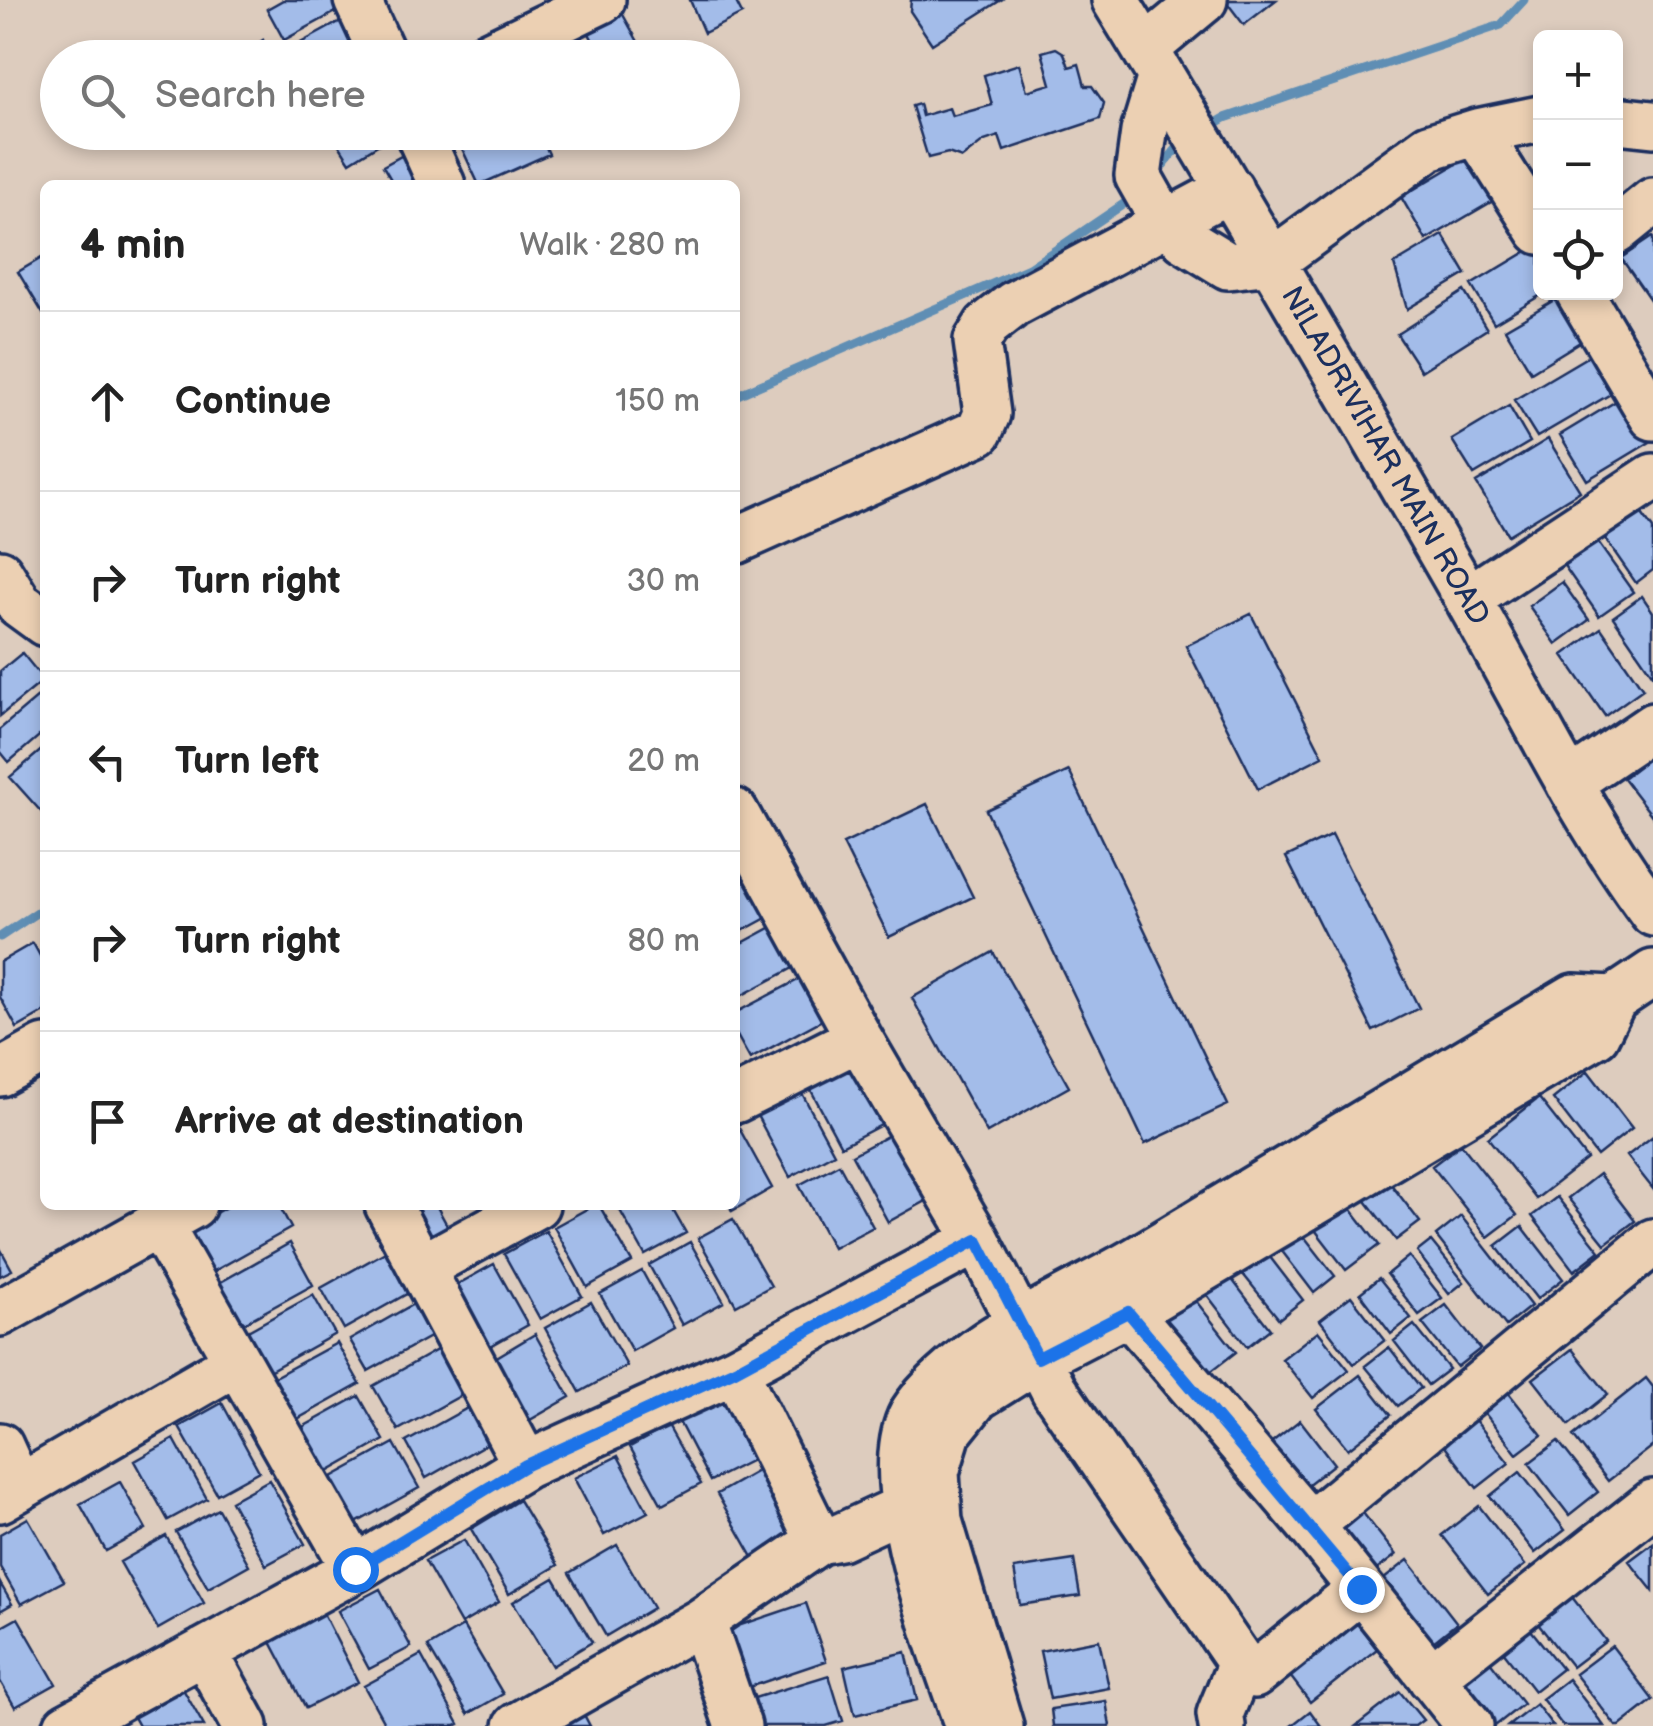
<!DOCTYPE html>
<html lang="en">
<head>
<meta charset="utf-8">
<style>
	body { margin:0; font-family:"Balsamiq Sans",sans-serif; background:#f2f2f2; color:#222 }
	.controls { position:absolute; right:30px; top:30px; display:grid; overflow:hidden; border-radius:15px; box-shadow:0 5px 15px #0003 }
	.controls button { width:90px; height:90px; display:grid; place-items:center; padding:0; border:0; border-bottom:2px solid #e0e0e0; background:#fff; color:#222; font:50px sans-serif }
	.stop { position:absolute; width:30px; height:30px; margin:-22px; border:8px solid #1a73e8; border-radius:50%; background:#fff }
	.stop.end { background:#1a73e8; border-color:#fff; box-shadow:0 2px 10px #0008 }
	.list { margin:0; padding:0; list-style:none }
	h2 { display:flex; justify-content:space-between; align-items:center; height:130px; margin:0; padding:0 40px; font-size:42px }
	h2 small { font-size:32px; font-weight:400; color:#767676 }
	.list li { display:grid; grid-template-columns:65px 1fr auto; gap:30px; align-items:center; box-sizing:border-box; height:180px; padding:0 40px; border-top:2px solid #e0e0e0 }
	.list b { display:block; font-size:38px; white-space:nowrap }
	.list em { font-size:32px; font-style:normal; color:#767676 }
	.icon { flex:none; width:55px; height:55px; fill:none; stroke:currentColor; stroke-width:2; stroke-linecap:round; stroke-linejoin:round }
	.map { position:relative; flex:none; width:1653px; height:1726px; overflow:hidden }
	.search { position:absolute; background:#fff; box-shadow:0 5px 15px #0003; left:40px; top:40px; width:700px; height:110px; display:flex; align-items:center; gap:25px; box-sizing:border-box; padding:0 35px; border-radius:55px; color:#767676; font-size:38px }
	.panel { position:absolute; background:#fff; box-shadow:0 5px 15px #0003; left:40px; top:180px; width:700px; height:1030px; border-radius:15px }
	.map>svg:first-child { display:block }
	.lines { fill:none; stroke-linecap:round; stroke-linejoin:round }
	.stream { stroke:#5f8eb4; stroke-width:9 }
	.building { fill:#a3bce9; stroke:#1b2f5e; stroke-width:2.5 }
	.minor-casing { stroke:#1b2f5e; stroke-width:52 }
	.minor { stroke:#ecd0b3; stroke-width:45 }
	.route { stroke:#1a73e8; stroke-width:12 }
	.labels { text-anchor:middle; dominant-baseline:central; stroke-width:8; stroke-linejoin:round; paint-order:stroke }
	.street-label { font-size:30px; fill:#1b2f5e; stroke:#ecd0b3 }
</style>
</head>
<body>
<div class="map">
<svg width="1653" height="1726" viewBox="0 0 1653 1726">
	<rect width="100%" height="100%" fill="#ddccbe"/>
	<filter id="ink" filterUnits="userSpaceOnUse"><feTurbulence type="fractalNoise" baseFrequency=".01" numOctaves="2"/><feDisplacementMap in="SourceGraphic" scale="20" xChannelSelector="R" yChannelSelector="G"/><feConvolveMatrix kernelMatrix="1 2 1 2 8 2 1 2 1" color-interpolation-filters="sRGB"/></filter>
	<g filter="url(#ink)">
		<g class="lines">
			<path class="stream" d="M1206,129L1225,118L1501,25L1524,0
				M1155,175L1183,141
				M735,396L1029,268L1134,197
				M0,937L45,907"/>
		</g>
		<path class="building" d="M283,0H341L345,7L284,40L267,9Z
			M690,0H735L742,14L704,33Z
			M911,0H1001L932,44L910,11Z
			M1225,0H1276L1244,25Z
			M616,2L647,58H602L582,20Z
			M352,15L367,43L340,58H303L297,45Z
			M553,36L564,58H521Z
			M263,40L269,58H236Z
			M1056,48L1064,53L1069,67L1079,64L1085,86H1092L1104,103L1100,119L1004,151L999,136L984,141L962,158L948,153L928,158L912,106L919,104L922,116L949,108L952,116L992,105L984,75L1019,64L1027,91L1051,84L1042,52Z
			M390,132L392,136L350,162L332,134Z
			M480,132H539L549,154L479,185L459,142Z
			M403,155L419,185H394L383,166Z
			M1472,155L1498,198L1426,240L1401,197Z
			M1443,235L1466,274L1407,309L1394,264Z
			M1652,237L1653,238V304L1621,258Z
			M1539,244L1540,292H1546L1494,323L1471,285Z
			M45,256V317L18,272Z
			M1464,291L1487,329L1421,371L1397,334Z
			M1568,292L1593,334L1531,372L1505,329Z
			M1592,354L1614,392L1537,437L1514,400Z
			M1623,397L1650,442L1587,480L1560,435Z
			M1509,406L1530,442L1474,475L1452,440Z
			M1548,439L1580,491L1508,535L1476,483Z
			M1631,499L1653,529V570L1636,583L1595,524Z
			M1589,530L1633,592L1599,616L1556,554Z
			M1562,582L1589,620L1556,644L1529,606Z
			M1642,596L1653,612V675L1613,617Z
			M1251,614L1323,756L1258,789L1186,646Z
			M1601,628L1643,689L1605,716L1563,655Z
			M22,653L44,680L0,716V671Z
			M45,691V731L9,762L0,751V729Z
			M45,747V816L10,777Z
			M1653,755V817L1623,778Z
			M1069,771L1228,1105L1145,1144L986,810Z
			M927,804L973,897L889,937L843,844Z
			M1332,835L1419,1008L1373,1031L1286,857Z
			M746,876L768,917L735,935V882Z
			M772,927L793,968L735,999V947Z
			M33,943L45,965V1012L17,1028L0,997V962Z
			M993,952L1069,1087L987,1133L912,998Z
			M800,979L822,1020L750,1059L735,1032V1013Z
			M848,1058L883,1124L841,1146L806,1081Z
			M1588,1071L1632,1128L1597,1156L1553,1099Z
			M797,1084L834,1153L790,1177L753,1108Z
			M1539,1098L1587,1159L1536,1199L1488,1138Z
			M739,1128L772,1188L732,1211L729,1205H735V1130Z
			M893,1133L928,1200L888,1222L852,1155Z
			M1653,1136V1189L1627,1156Z
			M1461,1144L1517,1215L1488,1237L1432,1166Z
			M839,1164L873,1227L833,1248L799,1185Z
			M1599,1174L1635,1221L1605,1244L1568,1198Z
			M1384,1175L1420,1222L1396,1240L1360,1193Z
			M1342,1197L1379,1245L1346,1270L1309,1222Z
			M1557,1197L1600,1251L1574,1271L1532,1216Z
			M230,1205H279L291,1228L207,1275L183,1231Z
			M399,1205H436L448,1227L420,1243Z
			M594,1205H599L632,1262L587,1287L554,1227Z
			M617,1205H670L686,1233L645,1255Z
			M1461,1216L1531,1306L1506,1326L1436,1236Z
			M733,1219L771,1286L736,1305L698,1238Z
			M1296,1226L1335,1276L1314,1293L1275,1242Z
			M1522,1226L1563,1279L1537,1299L1496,1246Z
			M546,1231L582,1296L540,1319L504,1254Z
			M1431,1241L1464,1282L1449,1294L1417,1252Z
			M690,1242L724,1302L682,1325L649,1265Z
			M290,1243L313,1285L235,1328L212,1287Z
			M0,1248L12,1270L0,1276Z
			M1263,1248L1303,1300L1279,1319L1238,1268Z
			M389,1250L412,1291L344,1329L321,1288Z
			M1409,1256L1442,1298L1419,1315L1387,1274Z
			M494,1264L528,1325L487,1348L453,1287Z
			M1224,1269L1270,1329L1247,1347L1201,1287Z
			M642,1271L673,1328L632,1351L600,1294Z
			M1379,1278L1411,1318L1391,1334L1360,1293Z
			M313,1295L335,1334L260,1376L237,1337Z
			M1192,1296L1236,1352L1205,1376L1161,1320Z
			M1351,1296L1385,1340L1354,1364L1320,1320Z
			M417,1302L435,1334L368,1371L350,1340Z
			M591,1302L627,1366L580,1392L545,1328Z
			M1446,1305L1480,1349L1457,1367L1422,1323Z
			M1414,1325L1449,1369L1428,1385L1394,1341Z
			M1318,1331L1349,1370L1313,1398L1282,1359Z
			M535,1334L570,1397L530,1420L495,1358Z
			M337,1343L360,1384L292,1422L269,1380Z
			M444,1346L469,1391L398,1430L373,1386Z
			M1389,1347L1421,1388L1398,1406L1365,1366Z
			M1572,1349L1608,1394L1569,1425L1533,1379Z
			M1360,1375L1391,1415L1348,1449L1316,1409Z
			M1646,1378L1653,1387V1446L1608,1481L1573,1436Z
			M726,1390L760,1456L710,1481L676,1416Z
			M1508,1392L1542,1435L1517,1454L1483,1411Z
			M359,1396L384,1440L317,1478L292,1433Z
			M222,1403L259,1471L217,1494L179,1427Z
			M473,1405L493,1440L426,1478L406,1442Z
			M1467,1410L1509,1463L1477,1488L1436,1435Z
			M1300,1420L1334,1464L1297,1493L1263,1449Z
			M668,1426L701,1484L662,1505L630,1447Z
			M174,1439L207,1499L168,1520L135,1461Z
			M1558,1441L1598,1492L1569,1515L1529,1463Z
			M394,1443L419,1488L345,1529L321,1483Z
			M618,1456L648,1512L604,1535L574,1478Z
			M759,1470L795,1534L753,1557L717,1494Z
			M1520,1472L1565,1530L1535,1553L1490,1496Z
			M269,1480L305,1544L266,1565L231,1501Z
			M120,1482L146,1529L106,1551L80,1504Z
			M519,1500L558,1565L509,1594L471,1529Z
			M1356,1504L1396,1555L1365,1579L1326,1528Z
			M1479,1506L1525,1565L1488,1594L1442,1535Z
			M218,1509L249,1565L208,1588L176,1532Z
			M28,1518L64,1581L21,1604L0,1567V1534Z
			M166,1536L204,1603L158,1629L120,1562Z
			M464,1540L499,1602L461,1624L425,1561Z
			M1653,1543V1591L1629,1561Z
			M617,1545L653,1608L606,1636L569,1573Z
			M1074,1560L1080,1596L1020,1605L1014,1569Z
			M1408,1560L1457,1623L1423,1650L1374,1587Z
			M554,1578L592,1642L552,1666L513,1602Z
			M0,1583L12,1604L0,1611Z
			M1565,1588L1606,1641L1572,1667L1531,1615Z
			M380,1589L411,1647L369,1669L338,1611Z
			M806,1603L826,1661L749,1687L729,1629Z
			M323,1613L358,1682L306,1708L270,1640Z
			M18,1618L56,1684L15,1707L0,1681V1628Z
			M1354,1619L1377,1649L1310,1702L1287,1672Z
			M1523,1620L1562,1669L1534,1691L1496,1642Z
			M463,1626L503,1694L468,1714L428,1647Z
			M1099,1640L1109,1688L1050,1699L1040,1651Z
			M1612,1646L1653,1700L1620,1726H1616L1575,1674Z
			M906,1652L917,1700L855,1715L844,1667Z
			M421,1655L459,1724L455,1726H386L364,1686Z
			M1486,1656L1523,1704L1495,1726H1483L1450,1684Z
			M829,1675L843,1721L826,1726H760L751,1699Z
			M1568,1679L1604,1726H1563L1542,1699Z
			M183,1689L204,1726H139L134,1717Z
			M1400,1692L1423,1720L1415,1726H1356Z
			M1106,1701L1110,1726H1053L1051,1709Z
			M1536,1704L1553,1726H1508Z
			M581,1709L590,1726H549Z
			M1310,1711L1321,1726H1291Z"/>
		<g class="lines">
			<defs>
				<path id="minor" d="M357,0L384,58
					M1115,0C1235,196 1350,394 1465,594C1526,700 1579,814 1653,913
					M1145,49L1204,0
					M482,58L602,0
					M1161,76L1144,132L1138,176L1155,206L1184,239L1228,266L1273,261L1429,147L1477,132L1540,119
					M1616,120L1653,124
					M418,132L442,185
					M1477,132L1540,231
					M1616,231L1653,201
					M1579,292L1653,417
					M735,541L979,432L987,414L977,341L987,325L1014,304L1230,189
					M0,573L19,604L45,623
					M1468,599L1653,477
					M1569,783L1653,726
					M735,812L859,1038L977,1240L1054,1390L1241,1663L1254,1675L1361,1589
					M0,1073L45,1048
					M735,1100L859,1038
					M388,1205L526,1465
					M159,1224L355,1569
					M423,1267L536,1205
					M1128,1312L1310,1525L1470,1726
					M0,1313L193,1205
					M735,1370L819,1541
					M0,1446L19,1488
					M0,1499L235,1363
					M1310,1525L1653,1242
					M702,1621L738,1726
					M204,1651L245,1726
					M1431,1678L1653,1503
					M67,1726L355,1569L526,1465L735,1370L977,1240
					M517,1726L702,1621L819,1541L840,1537L903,1508
					M968,1726C943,1652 878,1491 910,1418C920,1395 964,1359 986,1344C1034,1312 1088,1288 1138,1259C1283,1171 1429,1084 1574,997L1614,999
					M1000,1726L939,1521L936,1472L948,1433L977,1397L1039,1358L1142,1305L1596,1035L1614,999L1653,973
					M1222,1726L1220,1714L1241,1663"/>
			</defs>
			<use href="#minor" class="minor-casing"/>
			<use href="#minor" class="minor"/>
		</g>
	</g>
	<g class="lines" filter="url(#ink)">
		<path class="route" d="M355,1569L526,1465L735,1370L977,1240L1038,1358L1128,1312L1361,1589"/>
	</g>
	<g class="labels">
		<g class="street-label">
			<text transform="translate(1385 456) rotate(60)">NILADRIVIHAR MAIN ROAD</text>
		</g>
	</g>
</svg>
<div class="controls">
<button>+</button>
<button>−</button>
<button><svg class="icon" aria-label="locate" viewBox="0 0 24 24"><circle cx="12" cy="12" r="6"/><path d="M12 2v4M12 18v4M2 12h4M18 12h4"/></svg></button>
</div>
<div class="stop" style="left:355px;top:1569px"></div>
<div class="stop end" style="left:1361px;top:1589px"></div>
<div class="search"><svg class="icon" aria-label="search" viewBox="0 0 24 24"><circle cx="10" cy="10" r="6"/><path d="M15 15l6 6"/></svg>Search here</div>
<section class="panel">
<h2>4 min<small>Walk · 280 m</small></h2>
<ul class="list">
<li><svg class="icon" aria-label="ahead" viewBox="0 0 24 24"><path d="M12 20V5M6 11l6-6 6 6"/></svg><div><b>Continue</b></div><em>150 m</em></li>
<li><svg class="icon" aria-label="right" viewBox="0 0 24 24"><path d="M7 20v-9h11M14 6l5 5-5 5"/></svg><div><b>Turn right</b></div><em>30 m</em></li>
<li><svg class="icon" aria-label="left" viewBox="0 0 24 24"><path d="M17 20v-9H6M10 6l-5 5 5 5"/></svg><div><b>Turn left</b></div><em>20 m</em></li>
<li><svg class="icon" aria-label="right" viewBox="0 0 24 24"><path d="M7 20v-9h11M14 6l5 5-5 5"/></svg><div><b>Turn right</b></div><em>80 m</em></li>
<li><svg class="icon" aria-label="arrive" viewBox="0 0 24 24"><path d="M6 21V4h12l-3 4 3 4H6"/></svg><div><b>Arrive at destination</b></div></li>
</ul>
</section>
</div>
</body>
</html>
